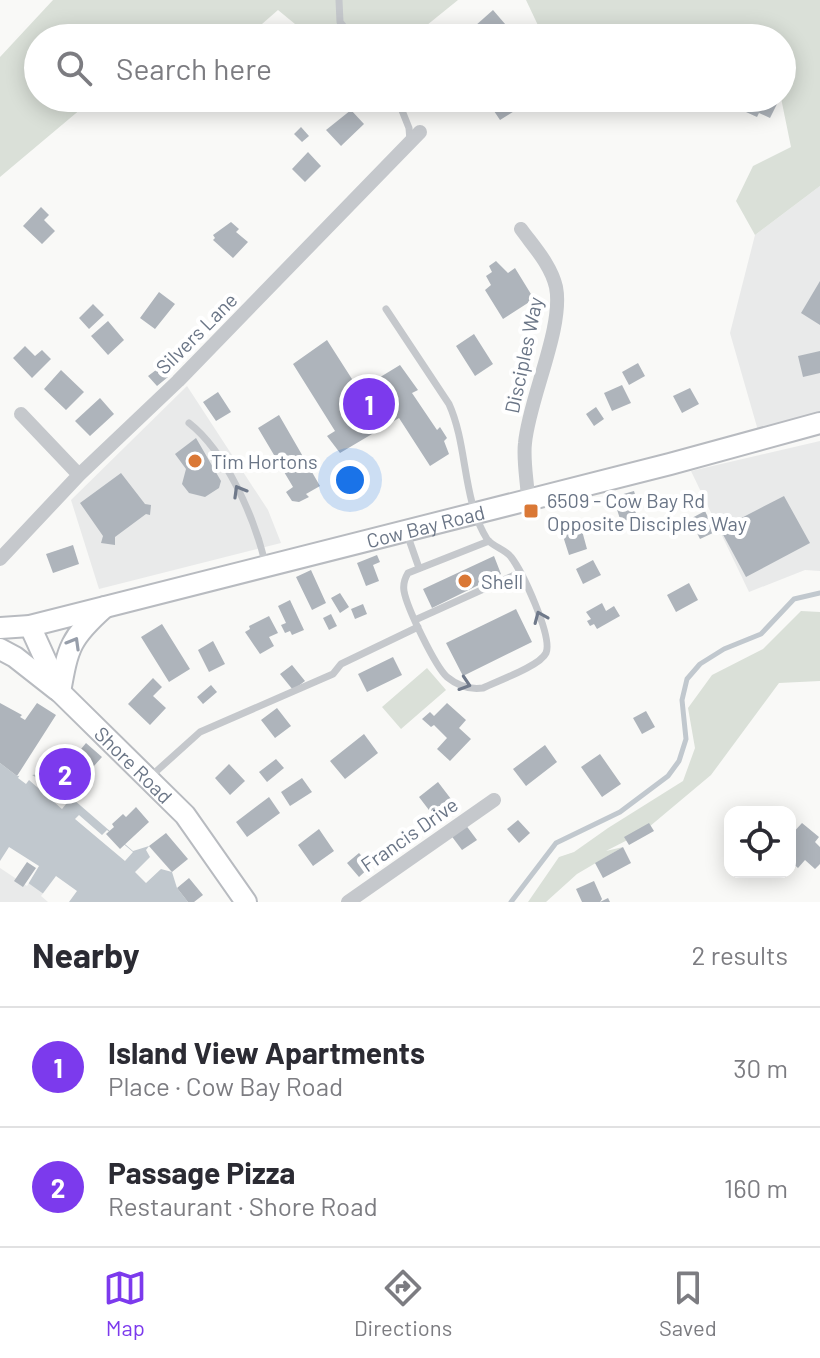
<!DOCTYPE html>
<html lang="en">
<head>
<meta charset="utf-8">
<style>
	body { margin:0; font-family:Barlow,sans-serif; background:#f2f2f3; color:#2b2b33 }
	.controls { position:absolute; right:24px; bottom:24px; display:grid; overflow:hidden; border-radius:16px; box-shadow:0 4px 20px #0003 }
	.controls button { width:72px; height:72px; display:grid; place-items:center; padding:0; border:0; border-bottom:2px solid #e1e1e2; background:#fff; color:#2b2b33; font:40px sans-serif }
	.you { position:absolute; left:350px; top:480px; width:28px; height:28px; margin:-20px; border:6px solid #fff; border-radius:50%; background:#1a73e8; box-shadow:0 0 0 12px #1a73e833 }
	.badge { display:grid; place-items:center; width:52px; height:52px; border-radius:50%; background:#7c3aed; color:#fff; font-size:26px; font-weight:700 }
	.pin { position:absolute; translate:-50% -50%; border:4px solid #fff; box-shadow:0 2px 8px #0006 }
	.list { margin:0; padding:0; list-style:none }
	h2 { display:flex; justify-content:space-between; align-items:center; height:104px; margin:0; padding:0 32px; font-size:34px }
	h2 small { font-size:26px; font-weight:400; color:#7c7c81 }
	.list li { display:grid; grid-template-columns:52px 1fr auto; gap:24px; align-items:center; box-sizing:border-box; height:120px; padding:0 32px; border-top:2px solid #e1e1e2 }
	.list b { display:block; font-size:30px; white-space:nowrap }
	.list p { margin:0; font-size:26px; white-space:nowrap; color:#7c7c81 }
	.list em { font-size:26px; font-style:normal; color:#7c7c81 }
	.icon { flex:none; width:44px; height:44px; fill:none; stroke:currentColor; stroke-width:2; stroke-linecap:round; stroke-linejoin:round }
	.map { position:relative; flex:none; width:820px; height:902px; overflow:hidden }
	.search { position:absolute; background:#fff; box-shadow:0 4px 20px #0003; left:24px; right:24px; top:24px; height:88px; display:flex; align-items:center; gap:20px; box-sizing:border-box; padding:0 28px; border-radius:44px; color:#7c7c81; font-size:30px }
	.sheet { height:344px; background:#fff }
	nav { display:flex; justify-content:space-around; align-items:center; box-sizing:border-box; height:112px; border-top:2px solid #e1e1e2; background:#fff; font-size:22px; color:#7c7c81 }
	nav a { display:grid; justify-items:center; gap:4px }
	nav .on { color:#7c3aed }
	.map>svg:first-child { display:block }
	.built { fill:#e9eaea }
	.green { fill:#dae0d8 }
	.water { fill:#c1c8ce }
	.pier { fill:#f9f9f7 }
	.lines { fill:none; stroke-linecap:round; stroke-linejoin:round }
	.stream { stroke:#c1c8ce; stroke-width:5 }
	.building { fill:#aeb4bb }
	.secondary-casing { stroke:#b8bbc0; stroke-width:24 }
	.lane { stroke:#c5c8cc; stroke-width:7 }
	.street { stroke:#c5c8cc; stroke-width:14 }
	.secondary { stroke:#fff; stroke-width:20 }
	.oneway { stroke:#6f798a }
	.oneway2 { stroke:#979eaa }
	.poi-dot { fill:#da7836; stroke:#fff; stroke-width:3 }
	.labels { text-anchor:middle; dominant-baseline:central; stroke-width:8; stroke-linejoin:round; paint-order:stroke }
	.street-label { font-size:20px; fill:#6a7586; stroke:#fff }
	.poi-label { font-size:20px; fill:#6a7586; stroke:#fff; text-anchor:start }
</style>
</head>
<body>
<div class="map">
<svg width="820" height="902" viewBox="0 0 820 902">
	<rect width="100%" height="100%" fill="#f9f9f7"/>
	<path class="built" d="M820,186V431L761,441L730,333L755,235Z
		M187,386L268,510L281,543L99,589L71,500Z
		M820,441V571L805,570L749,592L691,471Z
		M0,863L35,887L55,902H0Z"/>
	<path class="green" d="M53,0H458L411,38H312L278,10L246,38H38V98H94L0,177V57Z
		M526,0H820V186L755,235L736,201L753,166L791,147L781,98L782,38H544Z
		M801,611L820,612V681L779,683L711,775L643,832L606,851L623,847L577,874L546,902H528L559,857L574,852L608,828L683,781L695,748L688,708L712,675L763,649Z
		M427,668L446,690L401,729L382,707Z"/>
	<path class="water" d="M0,763L17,776L44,774L133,851L149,846L172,872L177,888L188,902H55L0,863Z"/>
	<path class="pier" d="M35,771L32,775L39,779L44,774L71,798L62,809L29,780L26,784L18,778L22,772Z
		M79,815L102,835L107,830L133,852L125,861L75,819Z
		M149,846L172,872L161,869L146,883L135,872L150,857L146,850Z
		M9,847L39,866L27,886L0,868V861Z
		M56,876L77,891L69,902H48L41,896Z"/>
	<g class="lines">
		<path class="stream" d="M511,902L556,843L620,812L668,776L679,761L686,739L682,700L687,679L700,664L724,649L761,634L794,599L820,593"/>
	</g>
	<path class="building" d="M493,10L517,38H485L475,26Z
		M494,98H508L516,110L500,120L488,102Z
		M512,98H532L519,107Z
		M726,98H780L770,118L759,113L757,117L746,112L748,108Z
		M351,110L364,124L341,146L326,130Z
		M301,127L309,136L302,142L294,134Z
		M308,152L321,166L305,182L292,169Z
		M41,207L49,215L44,220L55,231L42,244L23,226Z
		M231,222L239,229L236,232L248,242L233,258L213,240L215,238L213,235Z
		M496,261L508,273L515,268L534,299L503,319L485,290L491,285L486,276L492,272L489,266Z
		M820,281V325L801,313Z
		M159,292L175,304L155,329L140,318Z
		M93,304L104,315L89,329L79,318Z
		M108,321L124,340L108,355L91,336Z
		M474,334L493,364L475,376L456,346Z
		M327,340L359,390L400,365L418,390L412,393L437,430L440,427L447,438L444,441L449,454L430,466L399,418L340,453L327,436L335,431L293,364Z
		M25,346L35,356L42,350L51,359L32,378L13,358Z
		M820,351V373L803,377L798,356Z
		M638,363L645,376L629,385L622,372Z
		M160,367L168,377L157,386L148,376Z
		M61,370L84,392L66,410L44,389Z
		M622,385L631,403L612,411L604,393Z
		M690,388L699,404L682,413L673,396Z
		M218,392L231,412L216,421L203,402Z
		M100,398L114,414L90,436L75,421Z
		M596,407L604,419L594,426L586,414Z
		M279,415L320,486L306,494L309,497L299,502L292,501L286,492L293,487L258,428Z
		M196,438L221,481L219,488L205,497L189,493L182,484L186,469L175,454Z
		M121,473L145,504L151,505L150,515L146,514L115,537V545L101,543L103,536L80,503Z
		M634,491L639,508L635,510L637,517L621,522L613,497Z
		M784,496L810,543L746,577L720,529Z
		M705,511L715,532L700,539L690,519Z
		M581,527L587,549L569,555L562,533Z
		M73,545L79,564L53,573L46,554Z
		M377,555L380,562L373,565L379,581L366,586L357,563Z
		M494,556L501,574L432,608L423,589Z
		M593,560L601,575L583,584L576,569Z
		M311,570L326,603L312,610L296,577Z
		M689,583L698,600L676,612L667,595Z
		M340,593L349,607L340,613L331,598Z
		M290,600L304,630L292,635L290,631L285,633L281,625L286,623L278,606Z
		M602,603L606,611L614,606L620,616L597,629L594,624L590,626L587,621L591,619L586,612Z
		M363,604L367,614L355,619L351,609Z
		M516,609L532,642L463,676L446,643Z
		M331,614L337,626L329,630L323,618Z
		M269,616L278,633L269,637L274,646L260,654L245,632L250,629L249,626Z
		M162,624L190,669L169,682L141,637Z
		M213,641L225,664L209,672L198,650Z
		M393,657L402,675L367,692L358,674Z
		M292,665L305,681L293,690L280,674Z
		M153,678L162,687L153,696L166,708L150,725L128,704Z
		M211,685L217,692L203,704L197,697Z
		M0,703L22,715L20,717L25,720L37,703L56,715L17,776L0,763Z
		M447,703L466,720L459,728L471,739L450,761L437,749L447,738L434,725L431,727L422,719L430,712L434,716Z
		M277,708L291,726L275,738L261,720Z
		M646,711L655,727L642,734L633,718Z
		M364,734L378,753L345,779L330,761Z
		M86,743L102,757L68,795L44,774L58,758L67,766Z
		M545,745L557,762L526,786L513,769Z
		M600,754L621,784L602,797L581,767Z
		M276,759L284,768L267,782L259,772Z
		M229,764L245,781L230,795L215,778Z
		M302,778L312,792L290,806L281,792Z
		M438,782L451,799L432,814L419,797Z
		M269,797L280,813L247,837L236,822Z
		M136,807L149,822L120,849L106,834L114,827L112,824L123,814L126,817Z
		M518,820L530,833L519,843L507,829Z
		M649,823L654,831L629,845L624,837Z
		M802,823L819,837L815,842L820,847V864L815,869L805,860L798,868L790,861V836Z
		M465,824L477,840L462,850L450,834Z
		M319,829L334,851L313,866L298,845Z
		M166,833L188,859L172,872L149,846Z
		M623,847L631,863L603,878L595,863Z
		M359,853L371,866L359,877L347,863Z
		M27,862L36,868L23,887L14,881Z
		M189,878L203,895L194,902H188L177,888Z
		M594,881L602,899L600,902L608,898L610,902H582L576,889Z"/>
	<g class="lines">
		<defs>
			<g id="secondary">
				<path id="s1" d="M30,626L60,692L185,815L246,902"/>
				<path id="s2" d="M0,628L30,626L670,464L820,423"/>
				<path d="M0,649L15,657L57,690"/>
				<path d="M60,692C68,647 70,638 105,607"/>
			</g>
		</defs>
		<use href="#secondary" class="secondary-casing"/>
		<path class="lane" d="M339,0L340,22L353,38
			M397,98L409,128L410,141
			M386,309L449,404C468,446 462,499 487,539C493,547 505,549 511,557C522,571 553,637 546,653C540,666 497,681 483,688C469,690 458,686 447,677C435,666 407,608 404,591C403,585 405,578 408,573L489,541
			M189,423C226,452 254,517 265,562
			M406,531L419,568
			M415,620L519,573
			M150,777L200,732L333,674L341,664L418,627"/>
		<path class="street" d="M521,229C534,247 551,265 556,287C564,327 529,399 525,443C523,460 527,480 528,498
			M21,414L79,475
			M0,559L79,475L178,381L420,132
			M348,902L494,800"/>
		<use href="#secondary" class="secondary"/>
	</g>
	<defs><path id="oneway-chevron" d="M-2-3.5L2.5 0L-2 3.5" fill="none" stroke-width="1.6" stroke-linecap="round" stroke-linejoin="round" transform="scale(2)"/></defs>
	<g class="oneway">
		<use href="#oneway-chevron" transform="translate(239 491) rotate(-120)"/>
		<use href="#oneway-chevron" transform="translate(540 617) rotate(-113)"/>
		<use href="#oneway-chevron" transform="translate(465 684) rotate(18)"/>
	</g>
	<use class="oneway2" href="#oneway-chevron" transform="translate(74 643) rotate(-60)"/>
	<g class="poi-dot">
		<circle cx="195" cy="461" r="8"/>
		<rect x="523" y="503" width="16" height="16" rx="4"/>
		<circle cx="465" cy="581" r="8"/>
	</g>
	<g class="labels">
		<g class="street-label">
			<text transform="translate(196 333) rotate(-45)">Silvers Lane</text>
			<text transform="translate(523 355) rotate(-78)">Disciples Way</text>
			<text stroke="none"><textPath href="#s2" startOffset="438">Cow Bay Road</textPath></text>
			<text stroke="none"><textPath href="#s1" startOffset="176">Shore Road</textPath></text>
			<text transform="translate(409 834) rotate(-35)">Francis Drive</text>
		</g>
		<g class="poi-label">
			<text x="211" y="461">Tim Hortons</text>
			<text x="547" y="500">6509 - Cow Bay Rd<tspan x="547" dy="23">Opposite Disciples Way</tspan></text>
			<text x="481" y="581">Shell</text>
		</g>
	</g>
</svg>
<div class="controls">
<button><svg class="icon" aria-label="locate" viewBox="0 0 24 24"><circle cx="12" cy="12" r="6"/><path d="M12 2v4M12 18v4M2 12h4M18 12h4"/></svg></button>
</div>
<div class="you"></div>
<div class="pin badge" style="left:369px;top:404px">1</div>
<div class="pin badge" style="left:65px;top:774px">2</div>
<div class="search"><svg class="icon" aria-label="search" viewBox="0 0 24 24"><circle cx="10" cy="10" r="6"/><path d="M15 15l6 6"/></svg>Search here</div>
</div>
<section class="sheet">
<h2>Nearby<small>2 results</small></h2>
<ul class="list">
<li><span class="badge">1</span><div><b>Island View Apartments</b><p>Place · Cow Bay Road</p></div><em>30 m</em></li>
<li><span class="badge">2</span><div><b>Passage Pizza</b><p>Restaurant · Shore Road</p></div><em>160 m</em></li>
</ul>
</section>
<nav>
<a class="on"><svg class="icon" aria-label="map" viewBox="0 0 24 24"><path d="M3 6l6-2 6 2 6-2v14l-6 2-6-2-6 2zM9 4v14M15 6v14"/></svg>Map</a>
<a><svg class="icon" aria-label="directions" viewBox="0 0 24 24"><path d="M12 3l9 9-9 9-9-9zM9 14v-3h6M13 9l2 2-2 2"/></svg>Directions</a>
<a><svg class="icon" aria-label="saved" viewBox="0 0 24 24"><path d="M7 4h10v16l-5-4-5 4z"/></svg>Saved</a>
</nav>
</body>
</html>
